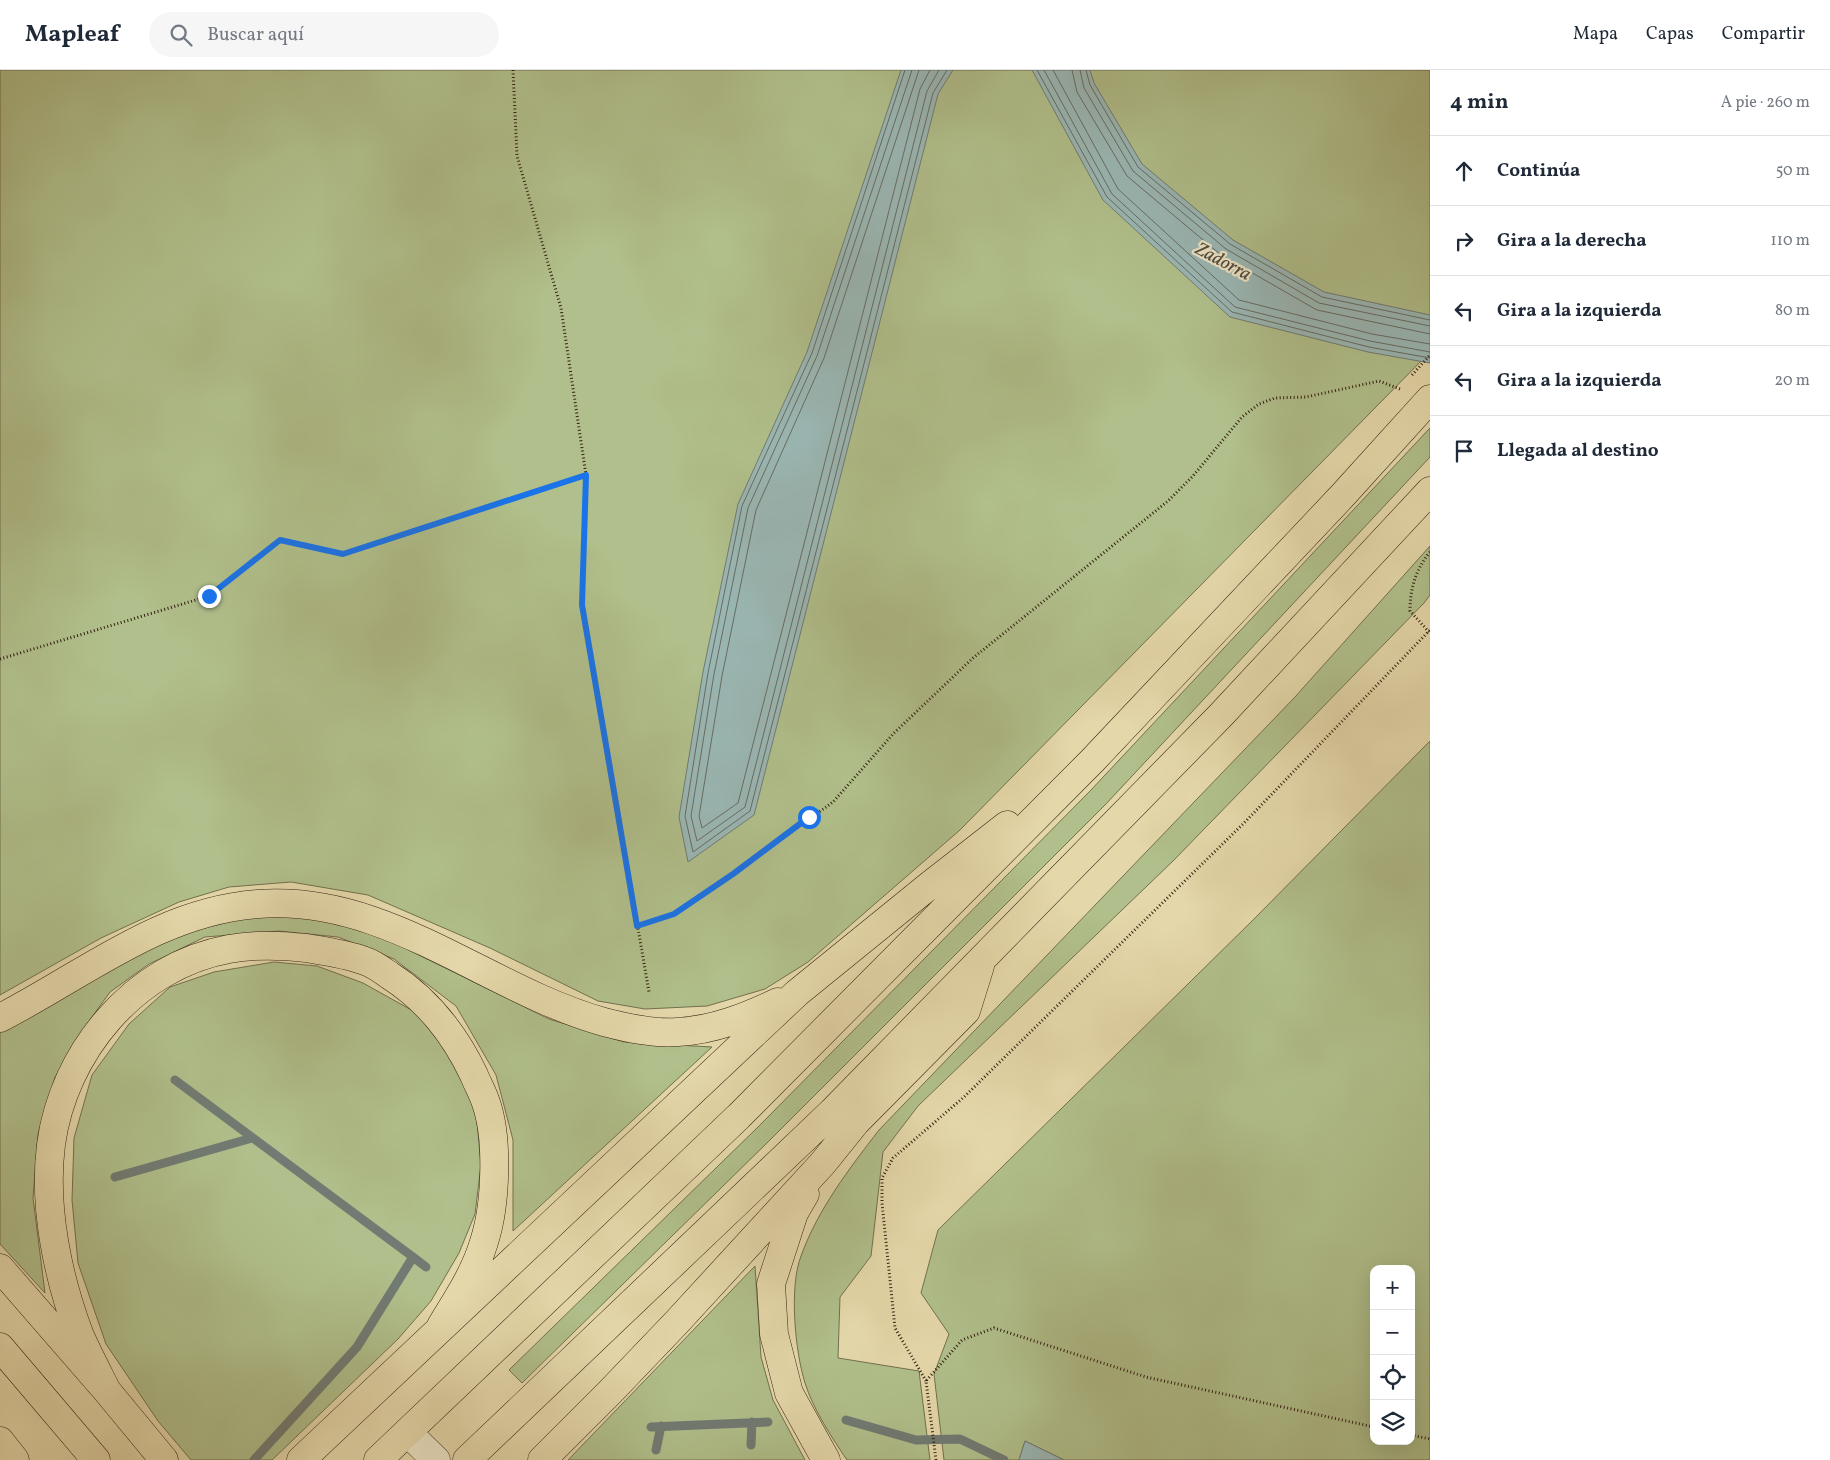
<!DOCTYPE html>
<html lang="es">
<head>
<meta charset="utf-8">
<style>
	body { margin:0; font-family:Vollkorn,serif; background:#f6f6f7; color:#1f2937 }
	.controls { position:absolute; right:15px; bottom:15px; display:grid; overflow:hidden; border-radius:10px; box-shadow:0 5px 20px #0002 }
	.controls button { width:45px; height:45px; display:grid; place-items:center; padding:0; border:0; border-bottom:1px solid #e0e1e3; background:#fff; color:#1f2937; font:25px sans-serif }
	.stop { position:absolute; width:15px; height:15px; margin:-11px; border:4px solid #1a73e8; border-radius:50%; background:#fff }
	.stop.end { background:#1a73e8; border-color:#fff; box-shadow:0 1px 5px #0008 }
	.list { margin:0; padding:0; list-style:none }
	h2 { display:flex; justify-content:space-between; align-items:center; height:65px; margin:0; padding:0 20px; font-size:21px }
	h2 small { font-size:16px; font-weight:400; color:#747a83 }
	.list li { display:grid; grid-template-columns:32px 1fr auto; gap:15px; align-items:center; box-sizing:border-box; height:70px; padding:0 20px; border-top:1px solid #e0e1e3 }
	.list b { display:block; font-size:19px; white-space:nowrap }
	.list em { font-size:16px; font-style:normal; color:#747a83 }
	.icon { flex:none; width:28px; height:28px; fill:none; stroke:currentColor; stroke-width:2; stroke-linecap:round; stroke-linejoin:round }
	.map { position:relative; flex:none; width:1430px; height:1390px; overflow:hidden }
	header { display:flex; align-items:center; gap:30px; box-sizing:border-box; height:70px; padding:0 25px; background:#fff; border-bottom:1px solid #e0e1e3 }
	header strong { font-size:24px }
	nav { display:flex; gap:28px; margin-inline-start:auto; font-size:18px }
	.search { width:350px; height:45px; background:#f6f6f7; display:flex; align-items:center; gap:12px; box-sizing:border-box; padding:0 18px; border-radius:28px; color:#747a83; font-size:19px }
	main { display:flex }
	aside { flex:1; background:#fff }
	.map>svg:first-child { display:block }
	.green { fill:#b0bf8b; stroke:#72704e; fill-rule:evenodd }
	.water { fill:#9ab7b4; stroke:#717b73 }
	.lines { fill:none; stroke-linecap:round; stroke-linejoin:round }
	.shore { stroke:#676c63; stroke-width:1 }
	.stream { stroke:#717b73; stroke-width:9 }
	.minor-casing { stroke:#604e38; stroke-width:29 }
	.highway-casing { stroke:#342112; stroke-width:29 }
	.path { stroke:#342112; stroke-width:3; stroke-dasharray:1 2.5; stroke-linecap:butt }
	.minor { stroke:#ede5c7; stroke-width:28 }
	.highway { stroke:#e4d7a9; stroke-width:28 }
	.route { stroke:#1a73e8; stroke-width:6 }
	.labels { text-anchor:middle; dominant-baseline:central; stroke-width:4.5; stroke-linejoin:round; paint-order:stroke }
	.water-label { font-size:19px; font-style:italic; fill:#534e43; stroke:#ede5c7 }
</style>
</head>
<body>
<header>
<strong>Mapleaf</strong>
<div class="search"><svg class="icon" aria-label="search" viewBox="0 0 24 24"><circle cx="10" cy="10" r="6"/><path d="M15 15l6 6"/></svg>Buscar aquí</div>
<nav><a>Mapa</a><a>Capas</a><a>Compartir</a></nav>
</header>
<main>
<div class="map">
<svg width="1430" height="1390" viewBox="0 0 1430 1390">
	<rect width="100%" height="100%" fill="#e4d7a9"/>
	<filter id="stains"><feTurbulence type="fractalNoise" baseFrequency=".004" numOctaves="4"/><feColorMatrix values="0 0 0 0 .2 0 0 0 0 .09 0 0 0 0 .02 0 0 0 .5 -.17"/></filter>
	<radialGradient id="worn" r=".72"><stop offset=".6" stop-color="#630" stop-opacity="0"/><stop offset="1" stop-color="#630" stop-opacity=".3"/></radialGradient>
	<path class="green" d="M0,0H1430V282L960,760L808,892L765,919L707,936L645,939L598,931L490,878L368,825L291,812L229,817L179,832L101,868L0,925Z
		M1430,358V387L1105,735L769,1071L522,1313L509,1300L758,1057L1091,720Z
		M1430,476V525L1424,533L1173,791L918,1036L883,1082L871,1186L840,1227L838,1288L919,1301L930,1390H847C832,1368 813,1339 805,1313C795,1281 789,1217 801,1186C818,1139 849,1099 879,1060L1295,627Z
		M1430,671V1390H1064L1025,1371L1019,1390H944L934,1304L949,1264L921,1223L938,1160L1252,851ZM1374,1199H1411V1371H1374Z
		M262,843L325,847L372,862L549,949L624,972L712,977L513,1161V1070L496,1005L456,936L394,889L338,867L279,861L205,867L149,894L110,922L82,961L55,1007L38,1064L33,1128L45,1223L0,1174V961L163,869Z
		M274,892L317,896L363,913L415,942L456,990L476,1042L481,1095L475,1144L459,1183L431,1231L398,1269L272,1390H191L158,1351L106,1274L78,1193L72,1130L74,1068L92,1005L129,954L170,917L214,902Z
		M755,1196L761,1287L773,1330L805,1390H568Z"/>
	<path class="water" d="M901,0H953L938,24L754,745L688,792L679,747L703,602L738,434L807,282Z
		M1032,0H1090L1094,13L1142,94L1233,170L1324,222L1430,245V293L1368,282L1230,247L1103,130Z
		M1025,1371L1064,1390H1019Z"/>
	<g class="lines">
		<path class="shore" d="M905,0L812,283L742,436L708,603L685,746L693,782L750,741L933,23L947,0
			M912,0L817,286L748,438L714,604L691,746L697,771L745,737L927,21L939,0
			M919,0L824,288L756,440L722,606L699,746L702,758L738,733L920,19L930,0
			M1037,0L1107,127L1232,242L1369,277L1430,288
			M1044,0L1112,124L1235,237L1370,271L1430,282
			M1053,0L1118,119L1239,230L1372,264L1430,274
			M1072,0L1077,22L1127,106L1221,185L1317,240L1430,264
			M1080,0L1084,18L1133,101L1226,179L1319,233L1430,256
			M1086,0L1090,15L1138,97L1230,174L1322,227L1430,250"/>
		<path class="stream" d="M175,1010L413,1187
			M115,1107L252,1068
			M846,1350L916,1370L960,1369L1004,1390
			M651,1357L768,1352
			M751,1375L752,1352
			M656,1380L661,1356
			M254,1390L357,1277L413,1187L426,1197"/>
		<defs>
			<path id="minor" d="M408,1363L436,1390"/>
			<path id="highway" d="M0,948C84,905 160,841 258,834C387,824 486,919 604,952C627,958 653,964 678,962C714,960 746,947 778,932
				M805,1124L794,1143L771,1214L774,1264L789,1323L826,1390
				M0,1198L107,1321L164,1390
				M0,1277L96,1390
				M107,1321C98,1303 88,1284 80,1266C58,1208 43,1137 51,1075C63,983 134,896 229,879C255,874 280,875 306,878C325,881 347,884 365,891C374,894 382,900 389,905C428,930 454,963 474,1005C477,1013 482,1021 485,1030C499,1067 496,1135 484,1172C475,1203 457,1229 441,1256
				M0,1371L15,1390
				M301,1390L797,923L930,815L1007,755
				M378,1390L739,1046L1092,691L1343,425L1430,329
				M467,1390L832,1042L1221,645L1430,421
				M542,1390L611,1321L676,1253L823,1093L856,1052L966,941L980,896"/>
		</defs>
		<use href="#minor" class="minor-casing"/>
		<use href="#highway" class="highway-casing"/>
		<path class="path" d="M513,0L517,86L561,238L586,405L582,535L649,922
			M1412,305L1430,285
			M1429,562L1410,541C1410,518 1416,499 1430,482
			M0,589L209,526L280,470L343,484L586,405
			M637,856L674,844L733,804L833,732L894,663L973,588L1168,431L1193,406L1242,347L1259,334L1275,328L1306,327L1379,311L1400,319
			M926,1311L895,1258L882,1133V1108L893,1088L964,1027L1244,753L1430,560
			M1411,1365L1430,1369
			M936,1390L926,1311L962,1270L994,1258L1146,1307L1374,1357"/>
		<use href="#minor" class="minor"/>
		<use href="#highway" class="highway"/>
	</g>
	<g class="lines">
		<path class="route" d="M209,526L280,470L343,484L586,405L582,535L637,856L674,844L733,804L809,747"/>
	</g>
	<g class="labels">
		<g class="water-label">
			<text transform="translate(1223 192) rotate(28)">Zadorra</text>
		</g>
	</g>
	<rect width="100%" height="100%" filter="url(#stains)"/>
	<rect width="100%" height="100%" fill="url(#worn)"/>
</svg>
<div class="controls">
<button>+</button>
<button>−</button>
<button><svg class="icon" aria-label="locate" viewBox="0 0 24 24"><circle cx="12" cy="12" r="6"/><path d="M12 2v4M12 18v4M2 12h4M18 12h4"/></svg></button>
<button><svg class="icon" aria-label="layers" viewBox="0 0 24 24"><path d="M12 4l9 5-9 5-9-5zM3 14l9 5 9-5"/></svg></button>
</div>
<div class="stop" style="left:809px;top:747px"></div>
<div class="stop end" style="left:209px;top:526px"></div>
</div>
<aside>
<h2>4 min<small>A pie · 260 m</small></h2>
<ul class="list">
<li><svg class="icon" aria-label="ahead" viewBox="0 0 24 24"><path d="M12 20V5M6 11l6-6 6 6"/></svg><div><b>Continúa</b></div><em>50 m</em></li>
<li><svg class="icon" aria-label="right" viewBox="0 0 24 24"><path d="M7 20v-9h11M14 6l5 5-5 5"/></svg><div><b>Gira a la derecha</b></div><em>110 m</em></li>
<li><svg class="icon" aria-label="left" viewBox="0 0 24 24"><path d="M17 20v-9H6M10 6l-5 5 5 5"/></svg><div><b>Gira a la izquierda</b></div><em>80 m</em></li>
<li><svg class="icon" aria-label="left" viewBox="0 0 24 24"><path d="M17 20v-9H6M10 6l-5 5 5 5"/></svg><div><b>Gira a la izquierda</b></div><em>20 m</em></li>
<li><svg class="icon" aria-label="arrive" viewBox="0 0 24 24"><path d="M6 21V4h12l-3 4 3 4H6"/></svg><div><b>Llegada al destino</b></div></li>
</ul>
</aside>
</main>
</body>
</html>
